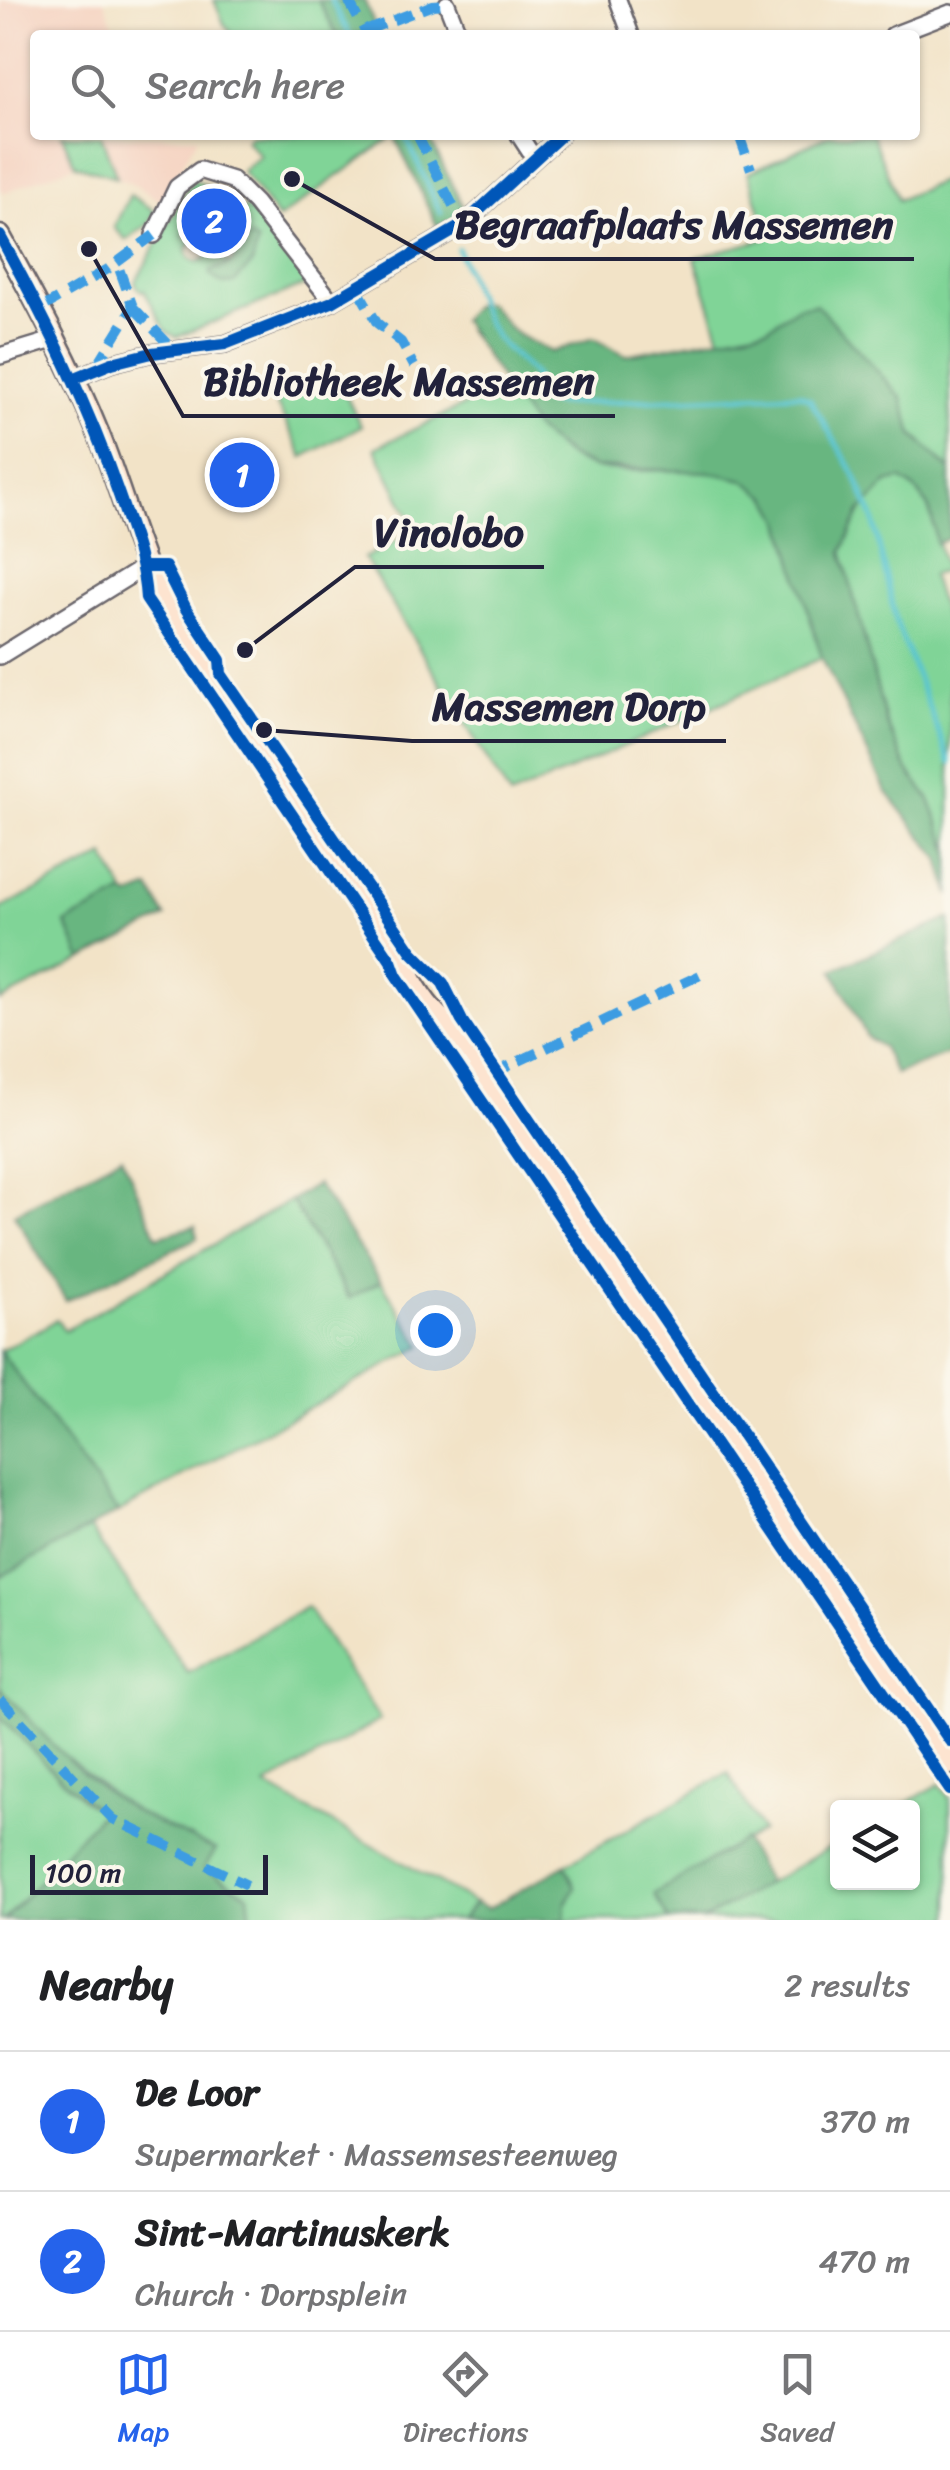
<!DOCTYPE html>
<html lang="en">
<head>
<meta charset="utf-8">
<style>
	body { margin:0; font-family:Sriracha,sans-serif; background:#f6f6f6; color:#202124 }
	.controls { position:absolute; right:30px; bottom:30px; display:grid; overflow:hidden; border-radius:10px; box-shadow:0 2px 8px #0004 }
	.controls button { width:90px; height:90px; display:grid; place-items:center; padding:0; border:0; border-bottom:2px solid #e0e0e0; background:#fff; color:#202124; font:50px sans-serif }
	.scale { position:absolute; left:30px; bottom:25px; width:238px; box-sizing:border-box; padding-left:10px; border:5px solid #22223b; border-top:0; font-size:28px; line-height:35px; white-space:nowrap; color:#22223b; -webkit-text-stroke:8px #fbf7ec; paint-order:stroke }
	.you { position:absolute; left:435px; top:1330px; width:35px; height:35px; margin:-25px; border:8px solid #fff; border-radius:50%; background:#1a73e8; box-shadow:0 0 0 15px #1a73e833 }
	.badge { display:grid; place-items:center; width:65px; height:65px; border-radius:50%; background:#2563eb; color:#fff; font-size:32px; font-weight:700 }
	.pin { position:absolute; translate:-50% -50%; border:5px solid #fff; box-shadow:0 2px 10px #0006 }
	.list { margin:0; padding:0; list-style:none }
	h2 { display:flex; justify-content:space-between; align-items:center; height:130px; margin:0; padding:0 40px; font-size:42px }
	h2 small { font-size:32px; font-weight:400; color:#757577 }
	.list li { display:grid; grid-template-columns:65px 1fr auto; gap:30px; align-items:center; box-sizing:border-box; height:140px; padding:0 40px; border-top:2px solid #e0e0e0 }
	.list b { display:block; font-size:38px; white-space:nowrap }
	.list p { margin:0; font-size:32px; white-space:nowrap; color:#757577 }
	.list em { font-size:32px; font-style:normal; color:#757577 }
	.icon { flex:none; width:55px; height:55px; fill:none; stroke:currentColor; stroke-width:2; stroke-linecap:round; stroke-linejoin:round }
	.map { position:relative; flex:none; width:950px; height:1920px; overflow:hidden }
	.search { position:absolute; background:#fff; box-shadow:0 2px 8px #0004; left:30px; right:30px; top:30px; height:110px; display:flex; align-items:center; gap:25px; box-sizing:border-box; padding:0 35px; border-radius:10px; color:#757577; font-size:38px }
	.sheet { height:410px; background:#fff }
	nav { display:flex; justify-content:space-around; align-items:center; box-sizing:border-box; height:140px; border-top:2px solid #e0e0e0; background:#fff; font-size:28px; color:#757577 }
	nav a { display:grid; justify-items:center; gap:5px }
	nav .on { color:#2563eb }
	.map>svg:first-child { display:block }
	.built { fill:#f5d3c1 }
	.green { fill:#80d497; stroke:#517b69; stroke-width:2.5 }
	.forest { fill:#68b680; stroke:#456c5e; stroke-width:2.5 }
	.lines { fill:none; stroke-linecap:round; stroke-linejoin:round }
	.stream { stroke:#59c5d1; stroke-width:5 }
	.minor-casing { stroke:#6b666c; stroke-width:20 }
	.secondary-casing { stroke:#6b666c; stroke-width:25 }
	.minor { stroke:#fff; stroke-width:15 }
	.secondary { stroke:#fde4d0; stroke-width:20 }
	.quiet { stroke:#3c9ce2; stroke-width:10; stroke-dasharray:20 10; stroke-linecap:butt }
	.cycleway-casing { stroke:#fbf7ec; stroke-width:19 }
	.cycleway { stroke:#0057b8; stroke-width:12 }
	.leader { fill:none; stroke:#22223b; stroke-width:4 }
	.callout-dot { fill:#22223b; stroke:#fbf7ec; stroke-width:4 }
	.callout-label { font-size:40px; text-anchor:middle; font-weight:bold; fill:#22223b; stroke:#fbf7ec; stroke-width:8; stroke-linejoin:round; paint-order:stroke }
</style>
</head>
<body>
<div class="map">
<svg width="950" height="1920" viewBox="0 0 950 1920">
	<rect width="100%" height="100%" fill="#fbf7ec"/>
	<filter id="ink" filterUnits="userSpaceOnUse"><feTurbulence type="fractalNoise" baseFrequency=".01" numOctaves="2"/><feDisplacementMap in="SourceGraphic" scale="20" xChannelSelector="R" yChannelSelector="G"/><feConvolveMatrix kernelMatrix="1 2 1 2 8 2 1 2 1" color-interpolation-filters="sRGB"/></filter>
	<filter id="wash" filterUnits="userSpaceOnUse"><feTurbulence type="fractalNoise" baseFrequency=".0048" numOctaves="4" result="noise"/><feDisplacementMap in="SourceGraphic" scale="40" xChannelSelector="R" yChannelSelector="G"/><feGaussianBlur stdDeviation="2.25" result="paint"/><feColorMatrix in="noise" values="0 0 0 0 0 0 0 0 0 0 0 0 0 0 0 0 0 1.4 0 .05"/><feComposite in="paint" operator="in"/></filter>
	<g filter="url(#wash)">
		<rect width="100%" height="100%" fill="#f2e3c7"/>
		<path class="built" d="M0,0H104L117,35H35V135L198,137L162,202L128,181L75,165L3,193L0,187Z"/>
		<path class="green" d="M214,0H318L337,35H233L224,24Z
			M62,135H101L117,177L75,165Z
			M250,135H394V136L278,219L242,171L260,156L246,140Z
			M829,135H872L898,200L950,177V470L913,435L902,398L873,370L834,323L798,308L767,328L720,337L695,258L768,238L748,173Z
			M193,179L210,188L183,236L192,242L187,249L189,258L197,262L205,259L208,252L231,263L242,242L229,235L245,207L267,223L312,282L177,337L166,331L144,290L141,291L135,283Z
			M130,195L155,211L149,224L126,240L114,227Z
			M335,373L361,426L303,457L274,399Z
			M506,385C527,418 552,456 593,467C644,480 731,452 769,499C790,524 813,622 822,658L510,797L364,558L416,530L375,448Z
			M901,479C940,503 931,533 946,571L931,575L950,632V851L930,800L907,769L886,722L842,552L860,512L888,482Z
			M105,856L125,893L66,923L82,960L0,1001V909Z
			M291,1200L349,1298L381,1281L422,1346L118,1512L0,1351L57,1320L64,1331Z
			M90,1528L188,1673L307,1607L380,1720L266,1786L475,1903L461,1920H251L248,1895L204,1868L215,1850L138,1813L113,1796L52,1745L0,1687V1577Z
			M0,1716L84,1801L102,1813L4,1920H0Z
			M728,1773L762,1831L655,1895L669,1920H565L566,1902L575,1887L565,1865Z
			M940,1784L950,1799V1920H703L837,1843L838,1882H912V1808L899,1807Z"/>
		<path class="forest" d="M318,0H364L379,35H337Z
			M394,135H428L467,215L440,232Z
			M252,238L258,242L252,264L234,283L223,284L210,275V271L231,263L242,242Z
			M486,303C496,309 500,318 509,327C521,338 537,345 552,352L593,338L626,355L767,328L798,307L816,304L902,398L913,435L950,470V538L936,544C933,513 929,496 901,479L887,483L860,512L842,552L886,722L907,769L930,800L950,851V896L940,859L886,791L822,658L782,522L769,498L744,480L709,472L593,467L569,456L535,429L461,320L473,306Z
			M150,888L166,917L82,960L66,923L125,893L129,897Z
			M950,918V1053L895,1074L882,1047L867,1037L833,970Z
			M122,1156L157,1237L195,1226L197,1238L66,1301L14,1214Z
			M317,1184L381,1281L350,1298L291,1200Z
			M0,1351L118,1512L0,1577Z
			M0,1687C41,1733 84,1782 138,1813C163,1827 190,1838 216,1850L204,1868L248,1895L251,1920H4L101,1813L58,1777L0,1716Z
			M744,1840L768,1883L703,1920H669L654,1894Z
			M565,1865L575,1887L566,1902L565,1920H461L475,1903L487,1909Z"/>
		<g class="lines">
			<path class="stream" d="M331,0L350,35
				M405,135L441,213
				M458,249L484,317L497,339L534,375V398L557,404L799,394L810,399L855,475L873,518L896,622L950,762"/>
		</g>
	</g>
	<g filter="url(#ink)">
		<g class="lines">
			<defs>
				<path id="minor" d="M618,0L631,35
					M447,4L459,35
					M893,35L950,13
					M519,135L534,158
					M154,235L177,187L200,170L232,180L255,203L332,302
					M0,356L56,339
					M75,378L112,363L152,353L225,344L332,302L463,225L561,135
					M0,656L144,567"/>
				<path id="secondary" d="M0,236C36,301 71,366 99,435C124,497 139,561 171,621L404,962C411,984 428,1008 445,1023L950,1764"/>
			</defs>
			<use href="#minor" class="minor-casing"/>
			<use href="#secondary" class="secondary-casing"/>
			<use href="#minor" class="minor"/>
			<use href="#secondary" class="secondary"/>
			<path class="quiet" d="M348,0L367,35
				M365,31L433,5L447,4
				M417,135L463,225
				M739,135L751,169
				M357,288L377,323L401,342L414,366
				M133,307L174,350
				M40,309L108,269L154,235
				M96,367L133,307L117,263
				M492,1074L700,975
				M0,1699L113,1819L247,1885"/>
			<defs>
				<path id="cycleway" d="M0,236C46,321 88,404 119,495C131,530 144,562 146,599L391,961L396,975L950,1790
					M75,378L112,363L152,353L225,344L332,302L463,225L561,135
					M144,567H165L186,609L220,660L221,674L412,952L443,983L462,1021L950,1741"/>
			</defs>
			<use href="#cycleway" class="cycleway-casing"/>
			<use href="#cycleway" class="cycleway"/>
		</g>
	</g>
	<path class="leader" d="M292 179L435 259H914M89 249L183 416H615M245 650L355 567H544M264 730L412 741H726"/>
	<g class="callout-dot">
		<circle cx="292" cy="179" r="10"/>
		<circle cx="89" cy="249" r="10"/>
		<circle cx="245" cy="650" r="10"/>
		<circle cx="264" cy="730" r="10"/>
	</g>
	<g class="callout-label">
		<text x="674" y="238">Begraafplaats Massemen</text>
		<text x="399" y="395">Bibliotheek Massemen</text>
		<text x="449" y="546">Vinolobo</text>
		<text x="569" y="720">Massemen Dorp</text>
	</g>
</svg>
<div class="controls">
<button><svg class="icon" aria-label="layers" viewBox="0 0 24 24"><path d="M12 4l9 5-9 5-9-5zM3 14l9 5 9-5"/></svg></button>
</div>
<div class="scale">100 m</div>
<div class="you"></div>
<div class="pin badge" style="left:242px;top:475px">1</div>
<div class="pin badge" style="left:214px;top:221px">2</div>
<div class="search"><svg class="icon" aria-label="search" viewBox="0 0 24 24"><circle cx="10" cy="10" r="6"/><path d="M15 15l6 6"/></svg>Search here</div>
</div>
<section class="sheet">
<h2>Nearby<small>2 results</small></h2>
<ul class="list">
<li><span class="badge">1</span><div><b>De Loor</b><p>Supermarket · Massemsesteenweg</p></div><em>370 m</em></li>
<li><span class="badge">2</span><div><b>Sint-Martinuskerk</b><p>Church · Dorpsplein</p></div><em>470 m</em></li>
</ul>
</section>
<nav>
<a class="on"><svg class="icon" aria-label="map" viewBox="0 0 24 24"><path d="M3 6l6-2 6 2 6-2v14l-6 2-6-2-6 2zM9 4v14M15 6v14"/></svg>Map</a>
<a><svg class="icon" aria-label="directions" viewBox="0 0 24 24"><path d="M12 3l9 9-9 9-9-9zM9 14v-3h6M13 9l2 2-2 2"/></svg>Directions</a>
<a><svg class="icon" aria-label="saved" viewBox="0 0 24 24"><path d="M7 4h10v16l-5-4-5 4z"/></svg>Saved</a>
</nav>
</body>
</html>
